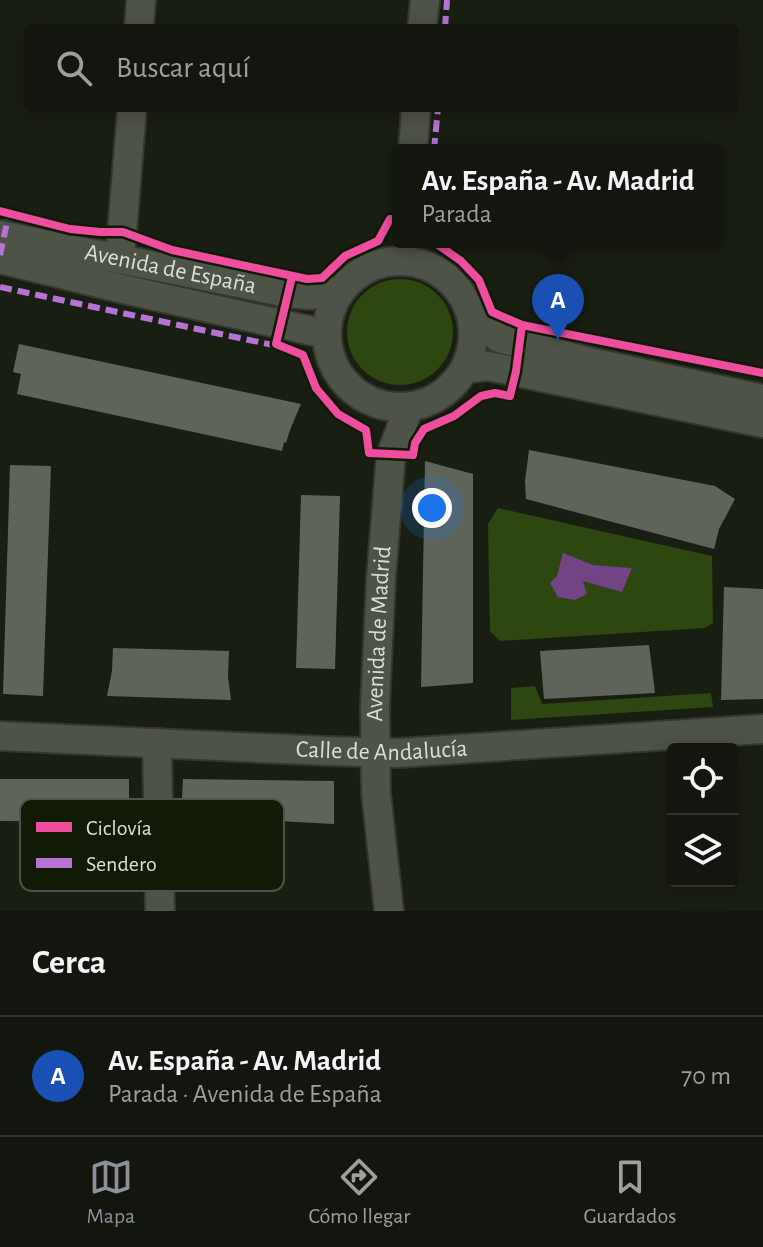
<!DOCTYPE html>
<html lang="es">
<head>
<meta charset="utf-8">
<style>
	body { margin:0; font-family:"Alegreya Sans",sans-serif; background:#1c1f17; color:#f1f3f6 }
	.controls { position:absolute; right:24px; bottom:24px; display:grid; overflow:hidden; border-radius:8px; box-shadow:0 4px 20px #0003 }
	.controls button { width:72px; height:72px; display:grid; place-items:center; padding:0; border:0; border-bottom:2px solid #32352e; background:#13160e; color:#f1f3f6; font:40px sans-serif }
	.you { position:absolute; left:432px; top:508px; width:28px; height:28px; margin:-20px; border:6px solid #fff; border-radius:50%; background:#1a73e8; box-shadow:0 0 0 12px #1a73e833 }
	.badge { display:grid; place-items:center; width:52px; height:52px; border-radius:50%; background:#8c9099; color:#fff; font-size:26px; font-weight:700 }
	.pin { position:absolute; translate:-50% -66px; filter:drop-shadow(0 2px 4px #0008) }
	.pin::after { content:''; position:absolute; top:42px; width:28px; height:24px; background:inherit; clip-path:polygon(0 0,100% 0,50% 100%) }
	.popup { position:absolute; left:392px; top:144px; width:332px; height:104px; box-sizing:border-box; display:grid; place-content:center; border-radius:8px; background:#13160e; filter:drop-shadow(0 2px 6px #0005); font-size:26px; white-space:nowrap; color:#9d9f9e }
	.popup b { font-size:30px; color:#f1f3f6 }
	.popup::after { content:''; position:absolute; left:50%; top:100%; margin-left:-16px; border:16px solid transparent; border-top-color:#13160e }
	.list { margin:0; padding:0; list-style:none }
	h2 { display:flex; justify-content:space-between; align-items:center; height:104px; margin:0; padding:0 32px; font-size:34px }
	h2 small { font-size:26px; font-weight:400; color:#9d9f9e }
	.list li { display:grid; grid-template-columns:52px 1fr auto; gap:24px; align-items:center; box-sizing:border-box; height:120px; padding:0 32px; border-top:2px solid #32352e }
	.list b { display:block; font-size:30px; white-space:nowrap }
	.list p { margin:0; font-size:26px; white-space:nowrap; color:#9d9f9e }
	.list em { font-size:26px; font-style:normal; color:#9d9f9e }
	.icon { flex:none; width:44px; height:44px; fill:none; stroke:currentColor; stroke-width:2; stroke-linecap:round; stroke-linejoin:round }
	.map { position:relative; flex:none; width:763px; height:911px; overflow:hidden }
	.search { position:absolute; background:#13160e; box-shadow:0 4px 20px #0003; left:24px; right:24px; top:24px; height:88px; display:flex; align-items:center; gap:20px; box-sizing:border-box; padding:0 28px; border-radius:8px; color:#9d9f9e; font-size:30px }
	.sheet { height:224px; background:#13160e }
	nav { display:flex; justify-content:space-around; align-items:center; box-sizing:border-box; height:112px; border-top:2px solid #32352e; background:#13160e; font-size:22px; color:#9d9f9e }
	nav a { display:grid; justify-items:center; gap:4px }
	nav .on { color:#8c9099 }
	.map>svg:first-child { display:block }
	.green { fill:#2e4610 }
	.water { fill:#724484 }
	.building { fill:#5f645a }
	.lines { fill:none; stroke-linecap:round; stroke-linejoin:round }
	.minor-casing { stroke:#33372f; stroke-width:32 }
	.minor { stroke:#4e5348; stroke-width:28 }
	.quiet { stroke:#b673d3; stroke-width:6; stroke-dasharray:12 6; stroke-linecap:butt }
	.cycleway-casing { stroke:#101a06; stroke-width:13 }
	.cycleway { stroke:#ef4d9e; stroke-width:8 }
	.labels { text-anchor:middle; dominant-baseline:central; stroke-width:8; stroke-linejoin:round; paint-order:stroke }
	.street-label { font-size:24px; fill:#d9e0d3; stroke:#101a06 }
	.key { fill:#101a06; stroke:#4c5544; stroke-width:2 }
	.key-label { font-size:22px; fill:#d9e0d3 }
</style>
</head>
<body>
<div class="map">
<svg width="763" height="911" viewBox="0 0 763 911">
	<rect width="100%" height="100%" fill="#191e13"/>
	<path class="green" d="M347 332a53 53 0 1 1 106 0a53 53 0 1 1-106 0Z
		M498,508L712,556L713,623L705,628L500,641L490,631L488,524Z
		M535,686L542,704L711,693L713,707L511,720V688Z"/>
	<path class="water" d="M563,553L593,565L632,568L622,592L583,581L587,594L575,600L558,597L550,583L557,576Z"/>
	<path class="building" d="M19,344L301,404L290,430L286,443L284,442L282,451L17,394L21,374L13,372Z
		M529,450L715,486L735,499L719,529L714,549L526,499L525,481Z
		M425,461L473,474V683L421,687Z
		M10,465L51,466L43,696L3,694Z
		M301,495L340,496L335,669L296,668Z
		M724,587L763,589V699L721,700Z
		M649,645L655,693L544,699L540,651Z
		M113,648L229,651L228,677L231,700L107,696L112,671Z
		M0,779H129V822L0,821Z
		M183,779L334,781V824L181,816Z"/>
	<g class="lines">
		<defs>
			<g id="minor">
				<path d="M139,28L141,0"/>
				<path d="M422,28L425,0"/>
				<path d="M413,150L416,108"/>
				<path id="s1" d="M0,235L288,293L309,295L341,291"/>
				<path d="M120,258L132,108"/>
				<path d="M0,259L123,289L326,334"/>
				<circle cx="400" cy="334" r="73"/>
				<path d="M472,316L499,338L590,362L763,399"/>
				<path d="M465,369L488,366L763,423"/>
				<path id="s2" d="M0,736L328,751L399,753L763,729"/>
				<path d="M157,743L160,911"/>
				<path id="s3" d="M389,911L376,793L375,706L381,578L391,455L409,407"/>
			</g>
		</defs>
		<use href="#minor" class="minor-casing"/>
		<use href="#minor" class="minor"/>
		<path class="quiet" d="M445,28L447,0
			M434,150L438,108
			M0,255L9,214
			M0,287L282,347"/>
		<defs>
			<path id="cycleway" d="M0,211L70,229L100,232H123L172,250L307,279L322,278L345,256L378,241L390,219L398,220
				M434,242L461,261L479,280L492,312L522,325L763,373
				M292,277L276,344L303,355L316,388L338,414L366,430L369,453L413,455L415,443L424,429L454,416L481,396L495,393L510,396L516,371L522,325"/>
		</defs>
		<use href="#cycleway" class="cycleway-casing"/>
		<use href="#cycleway" class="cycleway"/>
	</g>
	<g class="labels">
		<g class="street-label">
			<text stroke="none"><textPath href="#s1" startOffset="174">Avenida de España</textPath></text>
			<text stroke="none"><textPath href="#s3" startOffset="278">Avenida de Madrid</textPath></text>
			<text stroke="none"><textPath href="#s2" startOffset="382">Calle de Andalucía</textPath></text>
		</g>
	</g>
	<rect x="20" y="799" width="264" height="92" rx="12" class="key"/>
	<rect x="36" y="822" width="36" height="10" fill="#ef4d9e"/>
	<rect x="36" y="858" width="36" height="10" fill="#b673d3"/>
	<g class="key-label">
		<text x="86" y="835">Ciclovía</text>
		<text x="86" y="871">Sendero</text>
	</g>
</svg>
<div class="controls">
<button><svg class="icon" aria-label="locate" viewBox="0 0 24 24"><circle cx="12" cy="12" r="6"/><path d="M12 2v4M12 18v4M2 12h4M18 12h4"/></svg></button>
<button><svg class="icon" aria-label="layers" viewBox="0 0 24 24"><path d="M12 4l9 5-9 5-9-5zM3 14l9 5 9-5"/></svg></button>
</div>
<div class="you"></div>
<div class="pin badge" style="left:558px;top:340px;background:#1a4fb4">A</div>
<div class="popup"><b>Av. España - Av. Madrid</b>Parada</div>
<div class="search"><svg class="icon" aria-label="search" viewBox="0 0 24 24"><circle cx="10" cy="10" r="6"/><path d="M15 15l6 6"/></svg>Buscar aquí</div>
</div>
<section class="sheet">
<h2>Cerca<small></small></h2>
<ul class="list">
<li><span class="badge" style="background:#1a4fb4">A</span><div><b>Av. España - Av. Madrid</b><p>Parada · Avenida de España</p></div><em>70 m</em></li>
</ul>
</section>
<nav>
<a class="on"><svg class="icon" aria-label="map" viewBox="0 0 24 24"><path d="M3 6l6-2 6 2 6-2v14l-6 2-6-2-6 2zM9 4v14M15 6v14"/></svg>Mapa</a>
<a><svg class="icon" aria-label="directions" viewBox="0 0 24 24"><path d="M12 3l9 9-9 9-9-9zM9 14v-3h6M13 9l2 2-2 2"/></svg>Cómo llegar</a>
<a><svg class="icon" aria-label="saved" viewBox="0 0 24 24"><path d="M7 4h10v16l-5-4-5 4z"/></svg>Guardados</a>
</nav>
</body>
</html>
